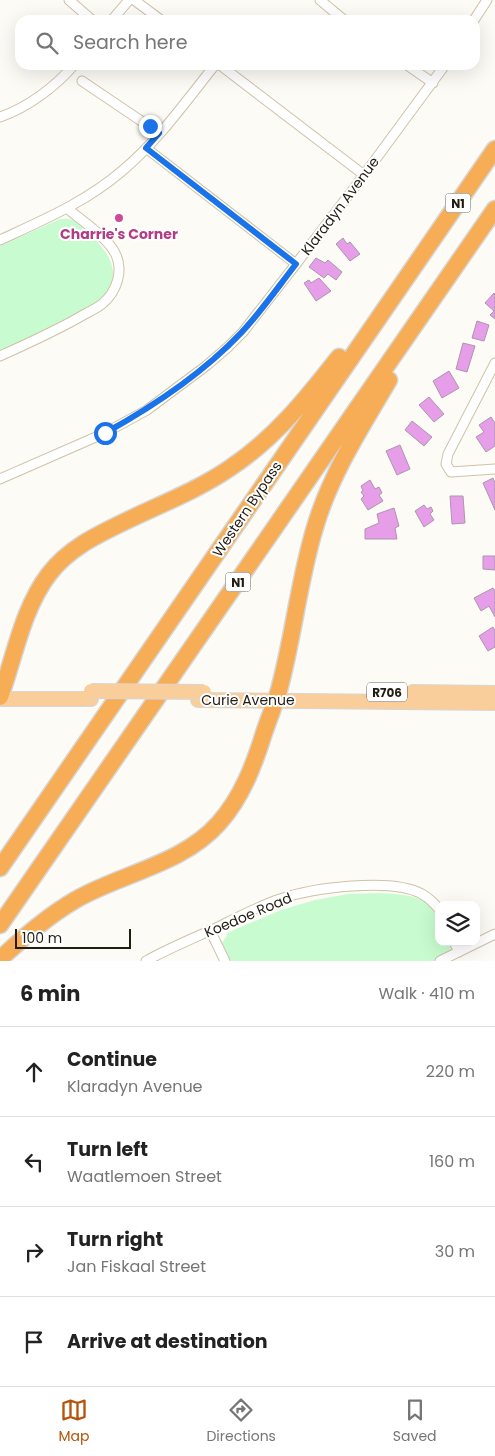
<!DOCTYPE html>
<html lang="en">
<head>
<meta charset="utf-8">
<style>
	body { margin:0; font-family:Poppins,sans-serif; background:#f2f2f2; color:#222 }
	.controls { position:absolute; right:15px; bottom:15px; display:grid; overflow:hidden; border-radius:10px; box-shadow:0 5px 20px #0002 }
	.controls button { width:45px; height:45px; display:grid; place-items:center; padding:0; border:0; border-bottom:1px solid #e0e0e0; background:#fff; color:#222; font:25px sans-serif }
	.scale { position:absolute; left:15px; bottom:12px; width:116px; box-sizing:border-box; padding-left:5px; border:2px solid #221d13; border-top:0; font-size:14px; line-height:18px; white-space:nowrap; color:#221d13; -webkit-text-stroke:4px #fff; paint-order:stroke }
	.stop { position:absolute; width:15px; height:15px; margin:-11px; border:4px solid #1a73e8; border-radius:50%; background:#fff }
	.stop.end { background:#1a73e8; border-color:#fff; box-shadow:0 1px 5px #0008 }
	.list { margin:0; padding:0; list-style:none }
	h2 { display:flex; justify-content:space-between; align-items:center; height:65px; margin:0; padding:0 20px; font-size:21px }
	h2 small { font-size:16px; font-weight:400; color:#767676 }
	.list li { display:grid; grid-template-columns:32px 1fr auto; gap:15px; align-items:center; box-sizing:border-box; height:90px; padding:0 20px; border-top:1px solid #e0e0e0 }
	.list b { display:block; font-size:19px; white-space:nowrap }
	.list p { margin:0; font-size:16px; white-space:nowrap; color:#767676 }
	.list em { font-size:16px; font-style:normal; color:#767676 }
	.icon { flex:none; width:28px; height:28px; fill:none; stroke:currentColor; stroke-width:2; stroke-linecap:round; stroke-linejoin:round }
	.map { position:relative; flex:none; width:495px; height:961px; overflow:hidden }
	.search { position:absolute; background:#fff; box-shadow:0 5px 20px #0002; left:15px; right:15px; top:15px; height:55px; display:flex; align-items:center; gap:12px; box-sizing:border-box; padding:0 18px; border-radius:15px; color:#767676; font-size:19px }
	.sheet { height:425px; background:#fff }
	nav { display:flex; justify-content:space-around; align-items:center; box-sizing:border-box; height:70px; border-top:1px solid #e0e0e0; background:#fff; font-size:14px; color:#767676 }
	nav a { display:grid; justify-items:center; gap:2px }
	nav .on { color:#b45309 }
	.map>svg:first-child { display:block }
	.green { fill:#c8fcd0 }
	.building { fill:#e69ee9; stroke:#ab96ab }
	.lines { fill:none; stroke-linecap:round; stroke-linejoin:round }
	.street-casing { stroke:#cfc2a7; stroke-width:11 }
	.primary-casing { stroke:#d7d6d5; stroke-width:16 }
	.highway-casing { stroke:#d7d6d5; stroke-width:19 }
	.street { stroke:#fff; stroke-width:9 }
	.primary { stroke:#face9a; stroke-width:14 }
	.highway { stroke:#f6ad56; stroke-width:16 }
	.primary-bridge-casing { stroke:#d7d6d5; stroke-width:16; stroke-linecap:butt }
	.primary-bridge { stroke:#face9a; stroke-width:14 }
	.route { stroke:#1a73e8; stroke-width:6 }
	.hotel-dot { fill:#d1479c; stroke:#fff; stroke-width:2 }
	.labels { text-anchor:middle; dominant-baseline:central; stroke-width:4; stroke-linejoin:round; paint-order:stroke }
	.shield { fill:#fff; stroke:#64615a; stroke-width:1 }
	.shield-label { font-size:12px; font-weight:bold; fill:#221d13 }
	.street-label { font-size:14px; fill:#221d13; stroke:#fff }
	.hotel-label { font-size:14px; font-weight:bold; fill:#b23c85; stroke:#fff }
</style>
</head>
<body>
<div class="map">
<svg width="495" height="961" viewBox="0 0 495 961">
	<rect width="100%" height="100%" fill="#fdfbf5"/>
	<path class="green" d="M60,219C63,219 69,218 72,220C77,222 96,240 100,245C109,255 116,269 112,283C104,311 26,339 0,351V246Z
		M348,894C371,894 432,887 439,919C440,926 439,935 439,942H450L452,946L448,955L436,961H231L222,943L229,932L281,910L315,900Z"/>
	<path class="building" d="M343,238L347,244L350,242L360,254L350,261L336,244Z
		M316,258L325,263L328,260L342,272L336,280L328,274L324,278L309,267Z
		M319,278L331,291L316,301L304,283L309,280L311,283Z
		M494,293L495,294V319L490,315L494,311L485,303Z
		M477,321L489,325L484,341L472,338Z
		M463,343L475,346L467,372L456,369Z
		M449,371L459,388L442,398L433,381Z
		M429,397L444,414L434,422L419,405Z
		M491,417L495,423V446L486,452L476,437L484,432L479,425Z
		M412,421L432,437L424,446L405,430Z
		M400,445L410,469L397,475L386,451Z
		M493,478L495,483V510L483,483Z
		M370,480L375,489L379,487L382,493L379,495L383,501L368,510L361,499L364,496L361,492L363,491L361,486Z
		M450,496H463L465,523L452,524Z
		M424,505L427,509L431,507L433,511L430,514L434,520L424,527L415,511Z
		M394,508L399,526L395,528L397,539H365V529L379,523L377,514Z
		M483,556H495V570L483,569Z
		M493,588L495,591V617L489,606L481,611L474,598Z
		M493,627L495,630V647L488,651L479,636Z"/>
	<g class="lines">
		<defs>
			<path id="street" d="M69,0L92,20
				M134,0L161,20
				M320,0L344,20
				M112,20L129,0
				M474,20L487,0
				M220,65L364,175
				M407,65L433,83
				M82,81L159,133
				M0,117C27,108 55,87 74,65
				M146,148L296,264
				M0,240C43,220 86,202 122,171C158,141 186,101 215,65
				M0,356C29,343 58,330 85,314C91,311 97,308 102,304C117,292 124,270 115,253C107,237 82,221 68,209
				M495,363L448,454L446,464L451,472L495,469
				M0,479L105,433L147,410L206,366L228,347L243,332L296,264L364,175L445,65
				M210,930L225,961
				M454,942L459,952
				M146,961C169,948 194,938 218,927C238,917 259,906 280,899C312,888 392,877 422,894C429,898 434,903 439,909
				M440,961L495,934"/>
			<path id="primary" d="M413,692L495,693
				M0,699H91
				M198,700L495,703"/>
			<path id="highway" d="M0,697C15,656 22,610 49,574C69,548 97,535 126,521C161,504 198,490 230,468C275,438 306,399 339,357
				M0,868L495,149
				M0,925L495,209
				M0,959C24,937 49,915 77,899C123,873 183,864 219,823C242,797 254,765 264,733C269,718 275,704 279,690C294,635 299,578 316,524C332,472 362,426 389,380"/>
		</defs>
		<use href="#street" class="street-casing"/>
		<use href="#primary" class="primary-casing"/>
		<use href="#highway" class="highway-casing"/>
		<use href="#street" class="street"/>
		<use href="#primary" class="primary"/>
		<use href="#highway" class="highway"/>
		<defs>
			<path id="primary-bridge" d="M91,691L204,692"/>
		</defs>
		<use href="#primary-bridge" class="primary-bridge-casing"/>
		<use href="#primary-bridge" class="primary-bridge"/>
	</g>
	<g class="lines">
		<path class="route" d="M105,433C154,406 202,374 241,333C261,312 278,287 296,264L146,148L159,133L150,126"/>
	</g>
	<circle class="hotel-dot" cx="119" cy="218" r="5"/>
	<g class="labels">
		<g class="shield">
			<rect x="445.5" y="193.5" width="25" height="19" rx="4"/>
			<rect x="225.5" y="572.5" width="25" height="19" rx="4"/>
			<rect x="367" y="682.5" width="40" height="19" rx="4"/>
		</g>
		<g class="shield-label">
			<text x="458" y="203">N1</text>
			<text x="238" y="582">N1</text>
			<text x="387" y="692">R706</text>
		</g>
		<g class="street-label">
			<text transform="translate(340 206) rotate(-53)">Klaradyn Avenue</text>
			<text transform="translate(247 509) rotate(-56)">Western Bypass</text>
			<text x="248" y="700">Curie Avenue</text>
			<text transform="translate(248 915) rotate(-23)">Koedoe Road</text>
		</g>
		<g class="hotel-label">
			<text x="119" y="234">Charrie's Corner</text>
		</g>
	</g>
</svg>
<div class="controls">
<button><svg class="icon" aria-label="layers" viewBox="0 0 24 24"><path d="M12 4l9 5-9 5-9-5zM3 14l9 5 9-5"/></svg></button>
</div>
<div class="scale">100 m</div>
<div class="stop" style="left:105px;top:433px"></div>
<div class="stop end" style="left:150px;top:126px"></div>
<div class="search"><svg class="icon" aria-label="search" viewBox="0 0 24 24"><circle cx="10" cy="10" r="6"/><path d="M15 15l6 6"/></svg>Search here</div>
</div>
<section class="sheet">
<h2>6 min<small>Walk · 410 m</small></h2>
<ul class="list">
<li><svg class="icon" aria-label="ahead" viewBox="0 0 24 24"><path d="M12 20V5M6 11l6-6 6 6"/></svg><div><b>Continue</b><p>Klaradyn Avenue</p></div><em>220 m</em></li>
<li><svg class="icon" aria-label="left" viewBox="0 0 24 24"><path d="M17 20v-9H6M10 6l-5 5 5 5"/></svg><div><b>Turn left</b><p>Waatlemoen Street</p></div><em>160 m</em></li>
<li><svg class="icon" aria-label="right" viewBox="0 0 24 24"><path d="M7 20v-9h11M14 6l5 5-5 5"/></svg><div><b>Turn right</b><p>Jan Fiskaal Street</p></div><em>30 m</em></li>
<li><svg class="icon" aria-label="arrive" viewBox="0 0 24 24"><path d="M6 21V4h12l-3 4 3 4H6"/></svg><div><b>Arrive at destination</b></div></li>
</ul>
</section>
<nav>
<a class="on"><svg class="icon" aria-label="map" viewBox="0 0 24 24"><path d="M3 6l6-2 6 2 6-2v14l-6 2-6-2-6 2zM9 4v14M15 6v14"/></svg>Map</a>
<a><svg class="icon" aria-label="directions" viewBox="0 0 24 24"><path d="M12 3l9 9-9 9-9-9zM9 14v-3h6M13 9l2 2-2 2"/></svg>Directions</a>
<a><svg class="icon" aria-label="saved" viewBox="0 0 24 24"><path d="M7 4h10v16l-5-4-5 4z"/></svg>Saved</a>
</nav>
</body>
</html>
